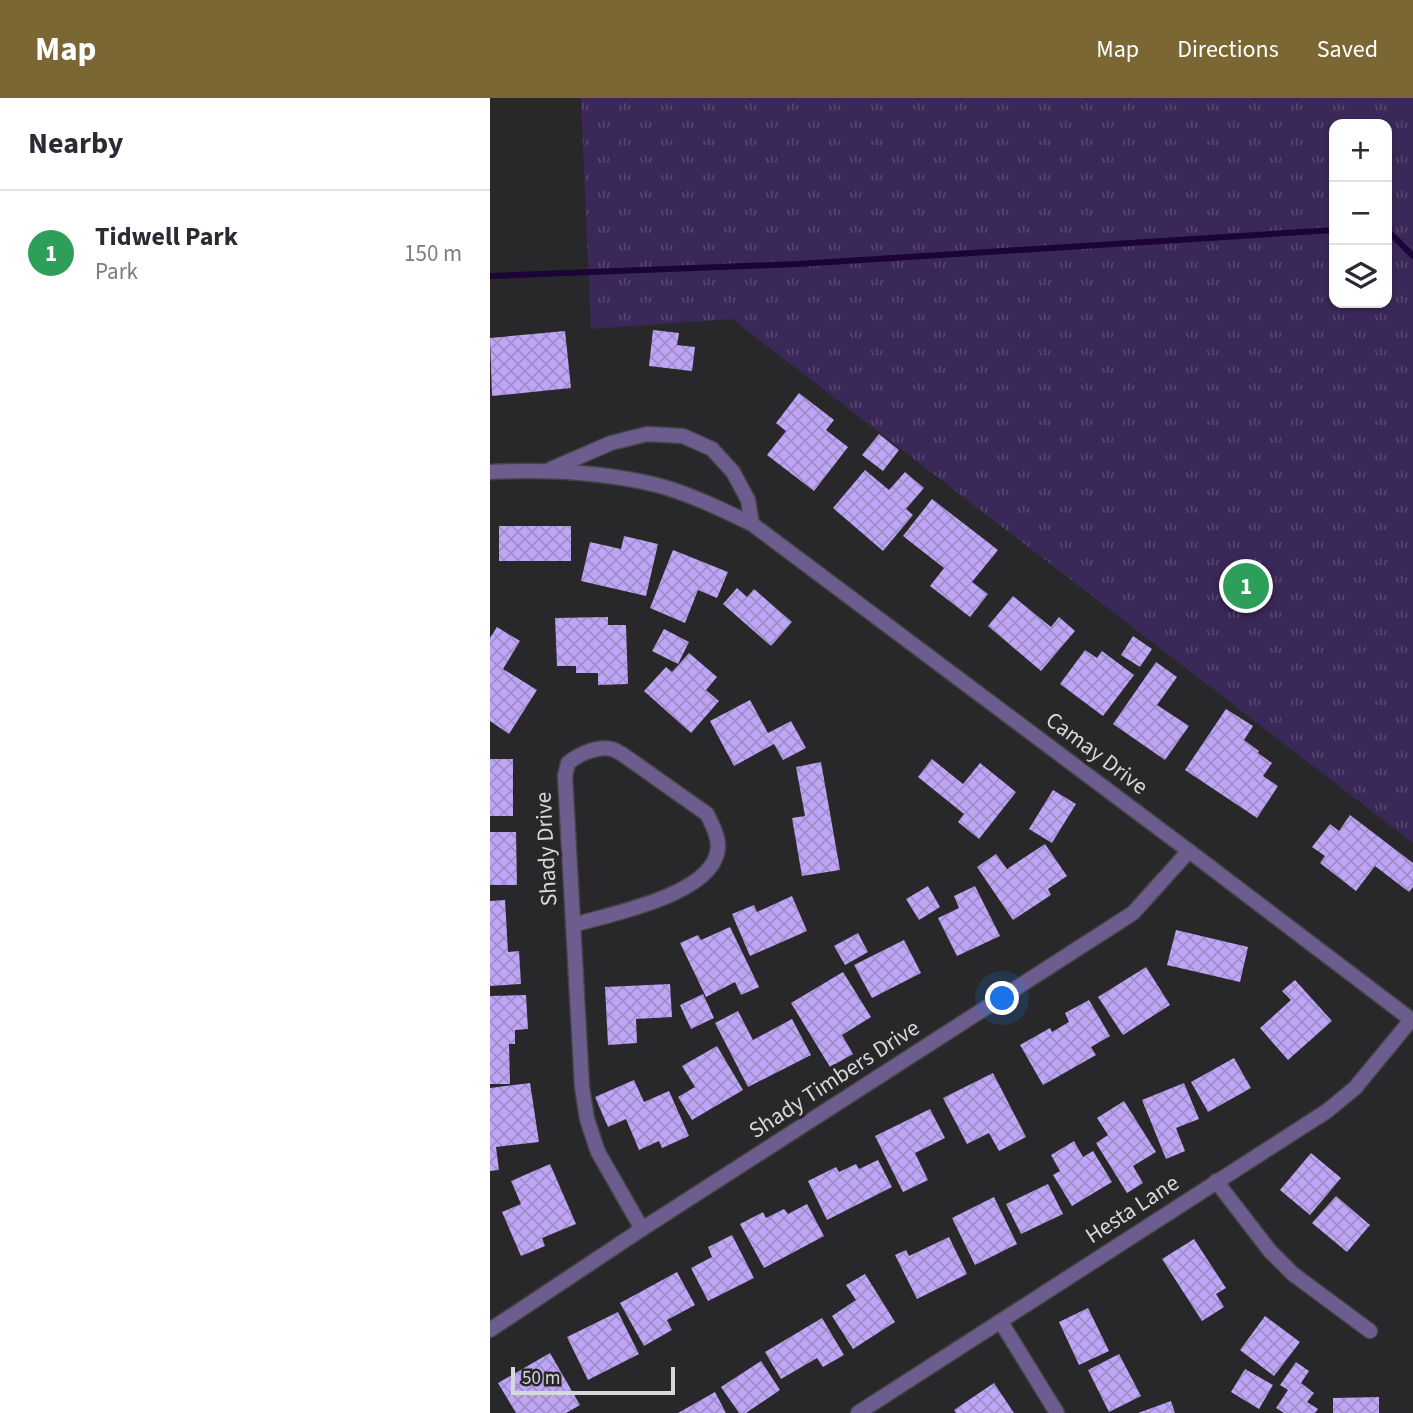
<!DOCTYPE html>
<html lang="en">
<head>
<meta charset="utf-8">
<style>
	body { margin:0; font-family:"Source Sans 3",sans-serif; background:#f2f2f3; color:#2b2b33 }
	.controls { position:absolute; right:21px; top:21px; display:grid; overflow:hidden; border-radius:14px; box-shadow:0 2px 5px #0004 }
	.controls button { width:63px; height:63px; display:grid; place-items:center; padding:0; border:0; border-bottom:2px solid #e1e1e2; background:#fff; color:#2b2b33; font:35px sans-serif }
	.scale { position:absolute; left:21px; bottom:18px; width:164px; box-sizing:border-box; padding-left:7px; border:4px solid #d8d7d9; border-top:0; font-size:19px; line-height:24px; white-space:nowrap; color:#d8d7d9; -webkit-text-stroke:5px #28282a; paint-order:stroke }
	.you { position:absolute; left:513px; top:901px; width:24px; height:24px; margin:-18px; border:5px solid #fff; border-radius:50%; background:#1a73e8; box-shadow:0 0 0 10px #1a73e833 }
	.badge { display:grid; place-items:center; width:46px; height:46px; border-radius:50%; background:#7b6733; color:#fff; font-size:23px; font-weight:700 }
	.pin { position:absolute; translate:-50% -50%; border:4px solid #fff; box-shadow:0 2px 7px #0006 }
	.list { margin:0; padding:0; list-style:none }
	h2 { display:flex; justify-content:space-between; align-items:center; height:91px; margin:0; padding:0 28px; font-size:30px }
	h2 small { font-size:23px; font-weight:400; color:#7c7c81 }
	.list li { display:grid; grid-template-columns:46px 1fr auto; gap:21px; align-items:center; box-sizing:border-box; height:126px; padding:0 28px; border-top:2px solid #e1e1e2 }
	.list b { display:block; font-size:26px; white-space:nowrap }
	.list p { margin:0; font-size:23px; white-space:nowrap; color:#7c7c81 }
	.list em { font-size:23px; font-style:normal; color:#7c7c81 }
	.icon { flex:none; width:38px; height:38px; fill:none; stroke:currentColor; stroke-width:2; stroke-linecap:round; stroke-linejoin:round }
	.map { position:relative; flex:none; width:923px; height:1315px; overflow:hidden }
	header { display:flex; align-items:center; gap:42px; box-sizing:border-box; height:98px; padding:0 35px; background:#7b6733; color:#fff }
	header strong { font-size:33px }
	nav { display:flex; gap:38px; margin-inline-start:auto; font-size:24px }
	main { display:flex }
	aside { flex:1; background:#fff }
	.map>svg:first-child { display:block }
	.grass { fill:url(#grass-tufts); fill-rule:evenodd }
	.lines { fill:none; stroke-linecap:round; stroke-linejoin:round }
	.stream { stroke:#1c0438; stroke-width:6 }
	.building { fill:url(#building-cross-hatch) }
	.street-casing { stroke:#444446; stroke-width:17 }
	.street { stroke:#6d5d8f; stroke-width:14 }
	.labels { text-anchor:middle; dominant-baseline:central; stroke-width:7; stroke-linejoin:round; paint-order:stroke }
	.street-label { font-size:23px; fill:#d8d7d9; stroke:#28282a }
</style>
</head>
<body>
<header>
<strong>Map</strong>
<nav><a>Map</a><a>Directions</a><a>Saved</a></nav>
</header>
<main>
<aside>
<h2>Nearby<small></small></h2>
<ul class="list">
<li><span class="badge" style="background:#2e9e5b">1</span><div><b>Tidwell Park</b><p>Park</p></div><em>150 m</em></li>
</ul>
</aside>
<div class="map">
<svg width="923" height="1315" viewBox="0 0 923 1315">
	<defs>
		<pattern id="grass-tufts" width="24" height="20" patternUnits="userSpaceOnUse" patternTransform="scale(1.75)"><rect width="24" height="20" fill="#3a2858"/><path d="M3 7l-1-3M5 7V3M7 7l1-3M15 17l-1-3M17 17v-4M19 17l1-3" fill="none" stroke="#56466f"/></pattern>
		<pattern id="building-cross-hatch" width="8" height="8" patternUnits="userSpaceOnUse" patternTransform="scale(1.75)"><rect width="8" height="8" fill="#bfa5f6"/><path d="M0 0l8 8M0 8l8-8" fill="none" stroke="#a08cc9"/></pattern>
	</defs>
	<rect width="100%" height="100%" fill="#28282a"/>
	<path class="grass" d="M91,0H923V745L242,221L101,231ZM844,26H897V205H844Z"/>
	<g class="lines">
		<path class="stream" d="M897,132L923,158
			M0,178L309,166L844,132"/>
	</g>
	<path class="building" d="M163,232L189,235L187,247L205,249L202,273L159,268Z
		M75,233L81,290L2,298L0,240Z
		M309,295L344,322L336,332L358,349L324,393L277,357L296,333L286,325Z
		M389,336L409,352L393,373L372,357Z
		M375,372L399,392L415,374L434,390L416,411L423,417L393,453L343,410Z
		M442,401L508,452L482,484L498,496L480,519L440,488L454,470L413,438Z
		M9,428H81V463H9Z
		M134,438L168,446L156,498L91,483L100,444L131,451Z
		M183,452L238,474L227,500L208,492L195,525L160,510Z
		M247,490L257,499L264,491L302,524L281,548L233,506Z
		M523,498L561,529L569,519L585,533L551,573L498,528Z
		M118,519V527H136L138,586L108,587V575H86V568H67L65,520Z
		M7,529L30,543L13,571L47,592L19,636L0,623V540Z
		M174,531L199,544L188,566L162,553Z
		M643,538L662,551L650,569L631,557Z
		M595,552L607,560L612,553L644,577L613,618L570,586Z
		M199,555L227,579L216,592L229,603L201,635L154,593L176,569L182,574Z
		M666,564L687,579L667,607L699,628L675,662L623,626Z
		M260,602L278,635L301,623L316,650L293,662L284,646L244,668L220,623Z
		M736,611L763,628L754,642L769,653L768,655L782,665L773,678L788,688L767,720L695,672Z
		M0,661H23V718H0Z
		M442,661L473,686L490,665L526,694L489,741L468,724L474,716L428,679Z
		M331,664L350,772L312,778L302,720L315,718L306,669Z
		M563,692L586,706L562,745L539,731Z
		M860,717L923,765V789L919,794L885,768L866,793L830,765L835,758L822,749L840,726L849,733Z
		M0,734H26L27,787H0Z
		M555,746L577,778L558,791L561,797L523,822L487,769L506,756L517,771Z
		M438,788L450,809L429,822L416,801Z
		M485,788L510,838L467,858L448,820L469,810L464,798Z
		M302,798L317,833L260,858L242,816L264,807L267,814Z
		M15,802L18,854L29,853L31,886L0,888V803Z
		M240,829L269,889L251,897L245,884L216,899L190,845L208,837L211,842Z
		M686,832L758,849L750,884L677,867Z
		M368,835L378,854L355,867L344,848Z
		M414,842L431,875L382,900L364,867Z
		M656,869L680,907L633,937L608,899Z
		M353,874L381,919L352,937L363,956L340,969L301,905Z
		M805,882L842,923L798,962L770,930L801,902L792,893Z
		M180,886L182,919L146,921L147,945L118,947L115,889Z
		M213,896L224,920L201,931L190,907Z
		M36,897L38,931L25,932V946H19L20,986H0V898Z
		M599,902L620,938L601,949L606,957L553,987L530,947L560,930L562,934L579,924L575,915Z
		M248,913L263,942L302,921L321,957L258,989L225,925Z
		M227,948L253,992L202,1022L188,999L205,989L192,968Z
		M744,960L761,990L718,1014L701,984Z
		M503,975L536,1039L509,1053L499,1035L477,1046L453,1000Z
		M144,982L154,1004L179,993L199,1038L172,1050L169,1043L149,1052L136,1021L118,1029L105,999Z
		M40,985L49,1044L6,1049L9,1072L0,1073V990Z
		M694,985L709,1021L686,1030L695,1053L676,1061L652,1002Z
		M634,1003L666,1054L643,1068L653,1085L637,1095L606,1045L618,1037L607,1020Z
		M440,1011L455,1040L425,1055L438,1082L413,1094L385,1038Z
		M584,1043L593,1059L603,1053L622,1084L582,1108L563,1077L570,1073L561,1057Z
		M821,1055L851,1080L820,1117L790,1092Z
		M388,1062L402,1089L337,1122L318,1083L346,1069L349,1074L366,1066L369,1071Z
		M60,1066L86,1126L52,1140L55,1148L31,1158L12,1114L31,1106L21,1083Z
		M558,1086L573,1116L531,1136L516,1106Z
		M846,1098L880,1127L857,1154L822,1125Z
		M504,1099L527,1146L485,1167L462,1120Z
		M317,1106L334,1138L274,1170L250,1126L273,1114L276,1120L294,1111L298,1116Z
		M242,1137L264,1180L218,1203L201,1170L222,1159L218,1149Z
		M459,1139L477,1176L427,1201L405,1157L416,1152L419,1158Z
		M704,1141L736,1190L726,1196L734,1209L712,1223L672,1161Z
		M187,1174L205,1207L177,1222L182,1232L154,1248L130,1205Z
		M375,1176L405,1224L363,1251L342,1218L366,1202L356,1187Z
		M598,1210L619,1253L589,1267L569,1224Z
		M128,1214L149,1256L98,1282L77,1239Z
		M775,1218L810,1244L784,1278L750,1252Z
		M332,1220L354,1257L333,1269L327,1260L291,1281L275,1254Z
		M60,1255L90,1307L76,1315H26L8,1285Z
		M629,1256L651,1298L619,1314L598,1272Z
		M271,1263L290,1292L256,1315H249L231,1289Z
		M806,1264L819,1273L811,1285L824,1295L817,1304L828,1311L825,1315H794L786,1310L798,1292L790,1287Z
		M755,1271L783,1287L769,1311L741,1294Z
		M504,1285L524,1315H466L464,1312Z
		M225,1294L236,1315H188Z
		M889,1299V1315H843V1300Z
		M681,1303L685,1315H648Z"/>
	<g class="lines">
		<defs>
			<path id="street" d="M61,371L121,345L157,336L193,338L222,351L243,374L258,402L262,426
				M0,374C55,371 113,374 167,387C200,396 231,411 262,426L699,753L923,923
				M83,827C120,816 229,796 228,747C228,736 221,725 217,716L132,656C129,655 126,652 122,651C106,648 89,656 78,665L75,678L92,989L97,1021L108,1054L152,1131
				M726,1083L780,1153L803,1176L880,1233
				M511,1224L567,1315
				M0,1232L152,1131L643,815L699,753
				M368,1315L837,1013L865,990L921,922"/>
		</defs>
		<use href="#street" class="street-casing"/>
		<use href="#street" class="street"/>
	</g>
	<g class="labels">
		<g class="street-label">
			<text transform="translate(607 655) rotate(37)">Camay Drive</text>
			<text transform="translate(56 751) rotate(-93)">Shady Drive</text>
			<text transform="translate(344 981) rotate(-33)">Shady Timbers Drive</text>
			<text transform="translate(642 1111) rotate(-33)">Hesta Lane</text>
		</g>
	</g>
</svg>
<div class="controls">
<button>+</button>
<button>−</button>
<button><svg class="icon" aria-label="layers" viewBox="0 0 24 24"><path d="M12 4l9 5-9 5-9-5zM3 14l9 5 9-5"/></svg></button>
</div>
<div class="scale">50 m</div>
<div class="you"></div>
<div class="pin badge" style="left:756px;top:488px;background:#2e9e5b">1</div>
</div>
</main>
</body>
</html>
